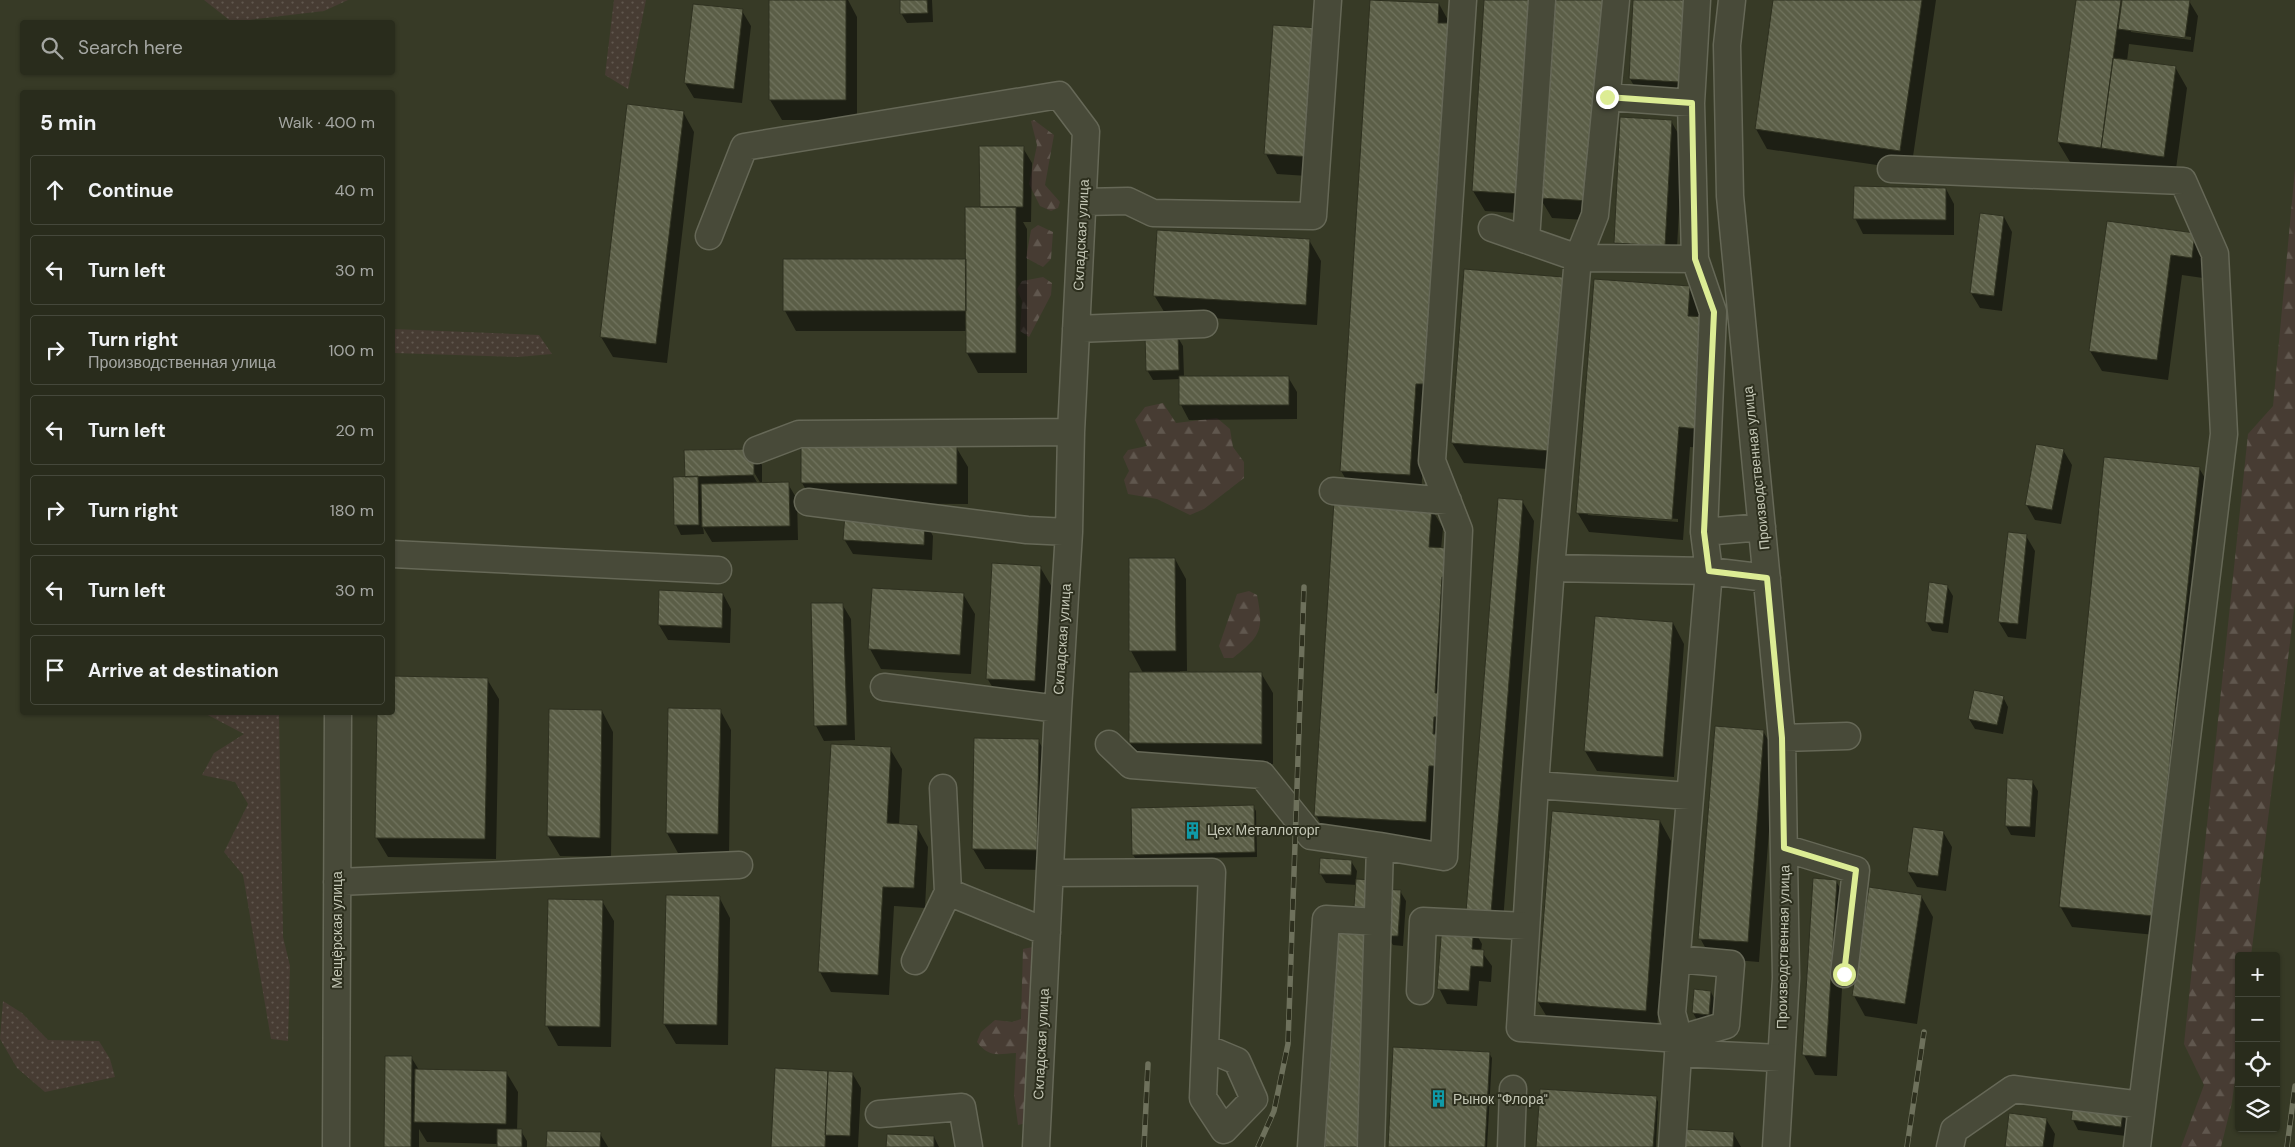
<!DOCTYPE html>
<html lang="en">
<head>
<meta charset="utf-8">
<style>
	body { margin:0; font-family:"DM Sans",sans-serif; background:#353829; color:#f1f3f6 }
	.controls { position:absolute; right:15px; bottom:15px; display:grid; overflow:hidden; border-radius:5px; box-shadow:0 1px 4px #0004 }
	.controls button { width:45px; height:45px; display:grid; place-items:center; padding:0; border:0; border-bottom:1px solid #45483b; background:#292c1c; color:#f1f3f6; font:25px sans-serif }
	.stop { position:absolute; width:15px; height:15px; margin:-11px; border:4px solid #dcec94; border-radius:50%; background:#fff }
	.stop.end { background:#dcec94; border-color:#fff; box-shadow:0 1px 5px #0008 }
	.list { margin:0; padding:0; list-style:none }
	h2 { display:flex; justify-content:space-between; align-items:center; height:65px; margin:0; padding:0 20px; font-size:21px }
	h2 small { font-size:16px; font-weight:400; color:#a5a7a3 }
	.list li { display:grid; grid-template-columns:32px 1fr auto; gap:15px; align-items:center; box-sizing:border-box; height:70px; margin:0 10px 10px; padding:0 10px; border:1px solid #45483b; border-radius:5px }
	.list b { display:block; font-size:19px; white-space:nowrap }
	.list p { margin:0; font-size:16px; white-space:nowrap; color:#a5a7a3 }
	.list em { font-size:16px; font-style:normal; color:#a5a7a3 }
	.icon { flex:none; width:28px; height:28px; fill:none; stroke:currentColor; stroke-width:2; stroke-linecap:round; stroke-linejoin:round }
	.map { position:relative; flex:none; width:2295px; height:1147px; overflow:hidden }
	.search { position:absolute; background:#292c1c; box-shadow:0 1px 4px #0004; left:20px; top:20px; width:375px; height:55px; display:flex; align-items:center; gap:12px; box-sizing:border-box; padding:0 18px; border-radius:5px; color:#a5a7a3; font-size:19px }
	.panel { position:absolute; background:#292c1c; box-shadow:0 1px 4px #0004; left:20px; top:90px; width:375px; height:625px; border-radius:5px }
	.map>svg:first-child { display:block }
	.grass { fill:url(#grass-dots) }
	.forest { fill:url(#forest-firs) }
	.shadow { fill:#0007; fill-rule:evenodd }
	.building { fill:url(#building-back-hatch); stroke:#2f3120 }
	.lines { fill:none; stroke-linecap:round; stroke-linejoin:round }
	.minor-casing { stroke:#666857; stroke-width:29 }
	.minor { stroke:#484a39; stroke-width:26 }
	.rail-casing { stroke:#6e715c; stroke-width:5.5 }
	.rail { stroke:#2d2f1e; stroke-width:4; stroke-dasharray:11; stroke-linecap:butt }
	.route { stroke:#dcec94; stroke-width:6 }
	.labels { text-anchor:middle; dominant-baseline:central; stroke-width:4; stroke-linejoin:round; paint-order:stroke }
	.street-label { font-size:14px; fill:#c3c6b5; stroke:#2d2f1e }
	.poi-label { font-size:14px; fill:#c3c6b5; stroke:#2d2f1e; text-anchor:start }
</style>
</head>
<body>
<div class="map">
<svg width="2295" height="1147" viewBox="0 0 2295 1147">
	<defs>
		<pattern id="grass-dots" width="8" height="8" patternUnits="userSpaceOnUse" patternTransform="scale(1.25)"><rect width="8" height="8" fill="#473c33"/><path d="M2 2h.1M6 6h.1" fill="none" stroke="#60574e" stroke-width="1.8" stroke-linecap="round"/></pattern>
		<pattern id="forest-firs" width="22" height="20" patternUnits="userSpaceOnUse" patternTransform="scale(1.25)"><rect width="22" height="20" fill="#473c33"/><path d="M5 1l3.5 6h-7zM16 11l3.5 6h-7z" fill="#60574e"/></pattern>
		<pattern id="building-back-hatch" width="6" height="6" patternUnits="userSpaceOnUse" patternTransform="scale(1.25)"><rect width="6" height="6" fill="#5b5e47"/><path d="M-1 5l2 2M0 0l6 6M5-1l2 2" fill="none" stroke="#71745f"/></pattern>
	</defs>
	<rect width="100%" height="100%" fill="#373a26"/>
	<path class="grass" d="M204,0H348L324,11L232,22Z
		M614,0H646L628,89L605,75Z
		M393,329L539,335L552,354L518,357L393,353Z
		M204,713H279L283,937L290,966L288,1041L271,1039L243,875L224,852L248,804L235,782L202,775L214,753L244,734Z
		M3,1001L22,1013L48,1040L99,1041L110,1059L115,1077L45,1092L17,1068L0,1039Z"/>
	<path class="forest" d="M1034,120L1054,135L1045,185L1060,202L1058,208L1051,211L1040,206L1029,184L1037,145L1031,121Z
		M2295,169V602L2251,956H2239V1050L2232,1102L2221,1147H2181L2204,1085L2184,1044L2248,434L2273,406Z
		M1038,225L1053,232L1051,259L1043,267L1026,258L1031,230Z
		M1043,277L1052,283L1051,295L1029,337L1020,331L1022,301L1017,289L1022,281Z
		M1163,403L1176,423L1217,418L1230,429L1233,447L1244,462V478L1204,509L1190,515L1157,499L1128,494L1124,480L1129,471L1123,457L1128,450L1147,446L1135,420L1145,407Z
		M1249,591L1257,595C1264,630 1261,636 1233,658H1224L1219,646L1237,594Z
		M1033,947L1031,1122L1018,1125L1014,1095L1016,1053C998,1054 989,1058 977,1042L981,1032L995,1020L1012,1022L1021,1019L1023,949Z"/>
	<path class="shadow" d="M770,0H848L857,17V120H782L770,100Z
		M901,0H932L933,22L907,23L901,13Z
		M1485,0L1532,214L1485,211L1473,191Z
		M1553,0L1602,221L1552,218L1540,198Z
		M1634,0H1696L1690,101L1642,99L1630,79Z
		M1775,0H1936L1911,170L1767,149L1756,129Z
		M2078,0H2181L2189,1L2198,16L2193,52L2129,44L2127,61L2175,67L2187,88L2175,176L2070,162L2058,142ZM2131,29L2191,37V40L2131,32Z
		M1439,4L1462,45L1427,403L1421,495L1353,491L1341,471Z
		M742,11L751,26L742,103L694,98L685,83Z
		M1274,27L1323,177L1277,174L1266,154Z
		M683,112L694,132L667,363L613,357L601,337Z
		M1671,121L1683,142L1676,265L1627,263L1615,243Z
		M1023,148L1032,163L1031,222H1023L1027,229V373H978L967,353V331H796L785,311L967,260L981,208Z
		M1946,189L1954,204V235L1863,234L1855,218Z
		M2004,217L2012,232L2002,311L1980,308L1971,293Z
		M2108,223L2194,234L2206,255L2203,278L2182,275L2168,380L2102,371L2090,351Z
		M1309,240L1321,261L1317,325L1166,315L1154,295Z
		M1563,278L1574,298L1561,470L1464,463L1452,443Z
		M1689,288L1701,308L1708,448L1690,447L1683,540L1589,532L1577,512ZM1588,512L1678,519V522L1588,515Z
		M1177,336L1183,346L1184,377H1288L1297,392V419L1189,420L1181,405V379L1153,380L1147,370Z
		M956,447L968,467V504L814,503L802,483Z
		M753,450L762,465V484H788L797,499L798,540L712,542L703,527L704,534L681,535L676,525L688,478ZM752,469L761,484H758L750,470Z
		M2063,450L2072,465L2061,524L2035,520L2026,504Z
		M2199,468L2211,488L2166,936L2072,927L2060,906Z
		M1522,501L1534,521L1502,934L1479,932Z
		M1431,508L1443,528L1441,549H1449L1437,842L1327,836L1316,815Z
		M925,521L933,536L932,560L853,554L844,539Z
		M2026,536L2035,551L2026,639L2008,637L1999,622Z
		M1175,559L1186,579L1187,671H1180V673H1261L1273,693V764L1142,763L1130,743L1143,673L1131,651Z
		M1040,567L1052,587L1046,701L999,698L987,678Z
		M1947,586L1953,596L1948,633L1932,631L1926,621Z
		M661,592L723,594L731,609L730,643L668,640L659,625Z
		M963,594L975,614L971,674L881,669L870,649Z
		M842,604L851,619L855,740L824,741L816,726Z
		M1673,623L1684,644L1674,777L1597,771L1585,751Z
		M487,679L499,699L496,859L388,857L376,837L392,712Z
		M2003,697L2008,707L2003,734L1975,729L1969,719Z
		M550,710L602,711L613,732L611,857L560,856L548,836Z
		M720,710L731,730L729,854L678,853L667,833Z
		M1763,731L1775,752L1759,962L1711,958L1700,938Z
		M1038,740L1050,761L1048,870L985,869L973,849Z
		M890,749L902,769L899,825L917,827L928,847L925,908L894,906L889,995L831,992L820,972Z
		M2032,781L2038,791L2035,837L2011,835L2006,826Z
		M1253,806L1256,811L1257,857L1136,859L1133,855Z
		M1660,821L1671,841L1657,1030L1550,1022L1538,1002Z
		M1943,832L1952,847L1946,891L1917,887L1908,872Z
		M1351,861L1357,871L1356,880L1377,918L1361,917L1355,907L1357,885L1326,883L1320,873Z
		M1836,881L1847,901L1837,1076L1815,1075L1804,1055Z
		M1400,891L1406,901L1403,946L1393,945L1387,936Z
		M667,896L719,897L730,918L728,1045L676,1044L664,1024Z
		M1921,896L1933,917L1917,1024L1865,1016L1854,996Z
		M602,901L614,921L611,1047L558,1046L547,1026Z
		M1473,928L1482,944L1481,951L1492,966L1491,982L1479,981L1477,1006L1447,1004L1439,988Z
		M1711,992L1716,1002L1714,1024L1699,1023L1693,1013Z
		M1489,1053L1492,1058L1487,1147H1390Z
		M411,1057L419,1070L506,1072L518,1092L517,1131H521L527,1141V1147H498V1144L427,1142L419,1129V1147H386Z
		M852,1073L861,1088L858,1147H773Z
		M1656,1097L1658,1102L1656,1147H1537Z
		M2122,1113L2128,1123L2126,1136L2078,1130L2073,1120Z
		M2046,1119L2055,1134L2053,1147H2006Z
		M1733,1133L1741,1147H1685Z
		M600,1134L608,1147H548Z
		M934,1137L939,1147H887Z"/>
	<path class="building" d="M769,0H846V100H769Z
		M900,0H927L928,13L900,14Z
		M1370,0L1439,3L1438,23H1451L1428,384H1416L1410,475L1340,471Z
		M1484,0H1534L1521,194L1472,191Z
		M1551,0H1603L1591,201L1539,198Z
		M1633,0H1684L1679,82L1629,79Z
		M1773,0H1922L1900,151L1755,129Z
		M2076,0H2121L2101,148L2057,142Z
		M2122,0H2190L2185,38L2118,29Z
		M693,4L743,9L734,89L684,83Z
		M1273,25L1320,28L1312,157L1264,154Z
		M2113,58L2176,66L2164,157L2101,148Z
		M627,104L684,111L656,344L600,337Z
		M1620,117L1672,120L1665,246L1614,243Z
		M979,146H1024L1023,207H980Z
		M1854,186L1946,188V220L1853,219Z
		M965,207H1016V353H966Z
		M1980,213L2004,216L1994,296L1970,293Z
		M2107,221L2195,233L2192,258L2171,255L2157,360L2089,351Z
		M1157,230L1310,239L1306,305L1153,296Z
		M783,259H966V311H783Z
		M1464,269L1563,277L1550,451L1451,443Z
		M1594,279L1690,286L1688,316L1706,317L1697,429L1679,427L1672,520L1576,513Z
		M1178,334L1179,370L1146,371L1145,335Z
		M1179,376H1289V405H1179Z
		M2036,444L2064,449L2052,510L2025,505Z
		M801,445L957,446V484L801,483Z
		M754,449V475L685,477L684,450Z
		M2104,457L2200,467L2154,916L2059,907Z
		M698,476L699,525H674L673,477Z
		M789,482L790,526L702,527L701,484Z
		M1498,498L1523,500L1491,914L1466,912Z
		M1334,501L1432,507L1429,547L1450,548L1448,578L1442,577L1435,693H1440L1439,717H1434L1433,734H1438L1436,766H1429L1426,822L1314,816Z
		M845,514L925,519L924,545L843,540Z
		M2008,532L2027,534L2018,624L1998,622Z
		M1129,558H1175L1176,651H1129Z
		M992,563L1041,566L1035,681L986,679Z
		M1929,582L1948,585L1943,624L1925,622Z
		M872,588L964,593L960,655L868,649Z
		M659,590L723,593L722,628L658,625Z
		M811,603H843L847,725L814,726Z
		M1595,616L1673,622L1663,757L1584,751Z
		M1129,672H1262V744L1129,743Z
		M392,676L488,678L485,839L375,838L377,712H392Z
		M1974,690L2004,696L1997,725L1968,719Z
		M668,708L721,709L718,834L666,833Z
		M549,709L602,710L600,838L547,836Z
		M1715,726L1764,730L1748,942L1698,939Z
		M974,738L1039,739L1037,850L972,849Z
		M831,744L891,747L887,823L918,825L914,888L883,887L878,975L818,972Z
		M2007,778L2033,780L2030,827L2005,826Z
		M1254,805L1255,852L1132,855L1131,808Z
		M1552,811L1660,820L1646,1011L1537,1002Z
		M1913,827L1944,831L1938,876L1907,872Z
		M1320,858L1352,860L1351,875L1319,874Z
		M1813,878L1837,880L1826,1057L1802,1055Z
		M1356,879L1373,880L1371,908L1354,907Z
		M1869,887L1922,895L1905,1004L1852,996Z
		M1382,889L1401,890L1398,936H1386Z
		M666,895L720,896L717,1025L663,1024Z
		M548,899L603,900L600,1027L545,1026Z
		M1442,925L1474,927L1472,949L1484,950L1483,967L1471,966L1469,991L1437,989Z
		M1336,930L1371,931L1360,1147H1325Z
		M1694,989L1711,991L1709,1015L1692,1013Z
		M1393,1047L1490,1052L1485,1147H1388Z
		M385,1056H412L411,1147H384Z
		M775,1068L828,1071L825,1147H771Z
		M415,1069L507,1071L506,1124L414,1122Z
		M828,1071L853,1072L850,1136L825,1135Z
		M1540,1089L1657,1096L1653,1147H1536Z
		M2073,1105L2123,1112L2121,1127L2071,1120Z
		M2009,1113L2047,1118L2043,1147H2005Z
		M497,1129H522V1147H497Z
		M1684,1129L1734,1132L1733,1147H1683Z
		M547,1131L601,1132L600,1147H546Z
		M887,1134L934,1136V1147H886Z"/>
	<g class="lines">
		<defs>
			<path id="minor" d="M1732,0L1727,45L1730,196L1782,738L1786,978L1776,1147
				M1607,97L1691,103L1697,0
				M1691,103L1695,259
				M1891,169L2183,181L2215,254L2224,434L2137,1147
				M1083,202L1128,201L1153,213L1313,216L1328,0
				M1492,228L1578,258L1695,259L1713,312L1704,532
				M709,236L744,147L1059,95L1086,131L1071,432L1069,532L1058,709L1036,1147
				M1526,240L1542,0
				M1076,329L1204,324
				M757,450L799,434L1071,432
				M1333,491L1448,501
				M808,502L1027,530L1069,532
				M392,554L718,570
				M1551,568L1578,258L1595,215L1616,0
				M884,687L1058,709
				M1782,738L1847,736
				M1109,744L1131,765L1262,775L1311,836L1380,846
				M1535,785L1551,568L1709,571L1704,532L1762,527
				M1784,848L1856,870L1844,974
				M1050,873L1212,872L1203,1098L1224,1130L1254,1099L1237,1061L1206,1048
				M337,882L739,865
				M948,892L1047,932
				M1677,959L1731,964L1726,1025L1679,1039L1520,1028L1535,785L1690,796
				M915,961L948,892L943,788
				M1420,991L1423,921L1526,926
				M1678,1053L1781,1058
				M879,1114L962,1107L969,1147
				M336,1147L338,712
				M1311,1147L1326,919L1378,922
				M1371,1147L1380,846L1444,857L1459,530L1432,461L1463,0
				M1511,1147L1513,1089
				M1672,1147L1679,1039L1672,1013L1709,571L1767,578
				M1950,1147L1954,1130L2013,1089L2142,1105"/>
		</defs>
		<use href="#minor" class="minor-casing"/>
		<use href="#minor" class="minor"/>
		<defs>
			<path id="rail" d="M1144,1147L1148,1064
				M1258,1147L1274,1111L1288,1044L1304,587
				M1907,1147L1924,1032
				M2287,1147L2295,1086"/>
		</defs>
		<use href="#rail" class="rail-casing"/>
		<use href="#rail" class="rail"/>
	</g>
	<g class="lines">
		<path class="route" d="M1607,97L1692,103L1695,259L1714,312L1704,532L1709,571L1767,578L1782,738L1784,848L1856,870L1844,974"/>
	</g>
	<defs>
		<symbol id="building-bare" viewBox="-9 -9 18 18"><path d="M-4-6H4V6H1V3H-1V6H-4ZM-2.5-4.3h1.7v1.8h-1.7ZM.8-4.3h1.7v1.8H.8ZM-2.5-1h1.7V.8h-1.7ZM.8-1h1.7V.8H.8Z" fill="#0f9aa8" stroke="#2d2f1e" stroke-width="2.5" paint-order="stroke"/></symbol>
	</defs>
	<g fill-rule="evenodd">
		<use href="#building-bare" x="1180" y="818" width="25" height="25"/>
		<use href="#building-bare" x="1426" y="1086" width="25" height="25"/>
	</g>
	<g class="labels">
		<g class="street-label">
			<text transform="translate(1081 235) rotate(-87)">Складская улица</text>
			<text transform="translate(1756 468) rotate(-96)">Производственная улица</text>
			<text transform="translate(1062 639) rotate(-86)">Складская улица</text>
			<text transform="translate(337 930) rotate(-90)">Мещёрская улица</text>
			<text transform="translate(1783 947) rotate(-89)">Производственная улица</text>
			<text transform="translate(1041 1044) rotate(-87)">Складская улица</text>
		</g>
		<g class="poi-label">
			<text x="1207" y="830">Цех Металлоторг</text>
			<text x="1453" y="1099">Рынок "Флора"</text>
		</g>
	</g>
</svg>
<div class="controls">
<button>+</button>
<button>−</button>
<button><svg class="icon" aria-label="locate" viewBox="0 0 24 24"><circle cx="12" cy="12" r="6"/><path d="M12 2v4M12 18v4M2 12h4M18 12h4"/></svg></button>
<button><svg class="icon" aria-label="layers" viewBox="0 0 24 24"><path d="M12 4l9 5-9 5-9-5zM3 14l9 5 9-5"/></svg></button>
</div>
<div class="stop" style="left:1844px;top:974px"></div>
<div class="stop end" style="left:1607px;top:97px"></div>
<div class="search"><svg class="icon" aria-label="search" viewBox="0 0 24 24"><circle cx="10" cy="10" r="6"/><path d="M15 15l6 6"/></svg>Search here</div>
<section class="panel">
<h2>5 min<small>Walk · 400 m</small></h2>
<ul class="list">
<li><svg class="icon" aria-label="ahead" viewBox="0 0 24 24"><path d="M12 20V5M6 11l6-6 6 6"/></svg><div><b>Continue</b></div><em>40 m</em></li>
<li><svg class="icon" aria-label="left" viewBox="0 0 24 24"><path d="M17 20v-9H6M10 6l-5 5 5 5"/></svg><div><b>Turn left</b></div><em>30 m</em></li>
<li><svg class="icon" aria-label="right" viewBox="0 0 24 24"><path d="M7 20v-9h11M14 6l5 5-5 5"/></svg><div><b>Turn right</b><p>Производственная улица</p></div><em>100 m</em></li>
<li><svg class="icon" aria-label="left" viewBox="0 0 24 24"><path d="M17 20v-9H6M10 6l-5 5 5 5"/></svg><div><b>Turn left</b></div><em>20 m</em></li>
<li><svg class="icon" aria-label="right" viewBox="0 0 24 24"><path d="M7 20v-9h11M14 6l5 5-5 5"/></svg><div><b>Turn right</b></div><em>180 m</em></li>
<li><svg class="icon" aria-label="left" viewBox="0 0 24 24"><path d="M17 20v-9H6M10 6l-5 5 5 5"/></svg><div><b>Turn left</b></div><em>30 m</em></li>
<li><svg class="icon" aria-label="arrive" viewBox="0 0 24 24"><path d="M6 21V4h12l-3 4 3 4H6"/></svg><div><b>Arrive at destination</b></div></li>
</ul>
</section>
</div>
</body>
</html>
